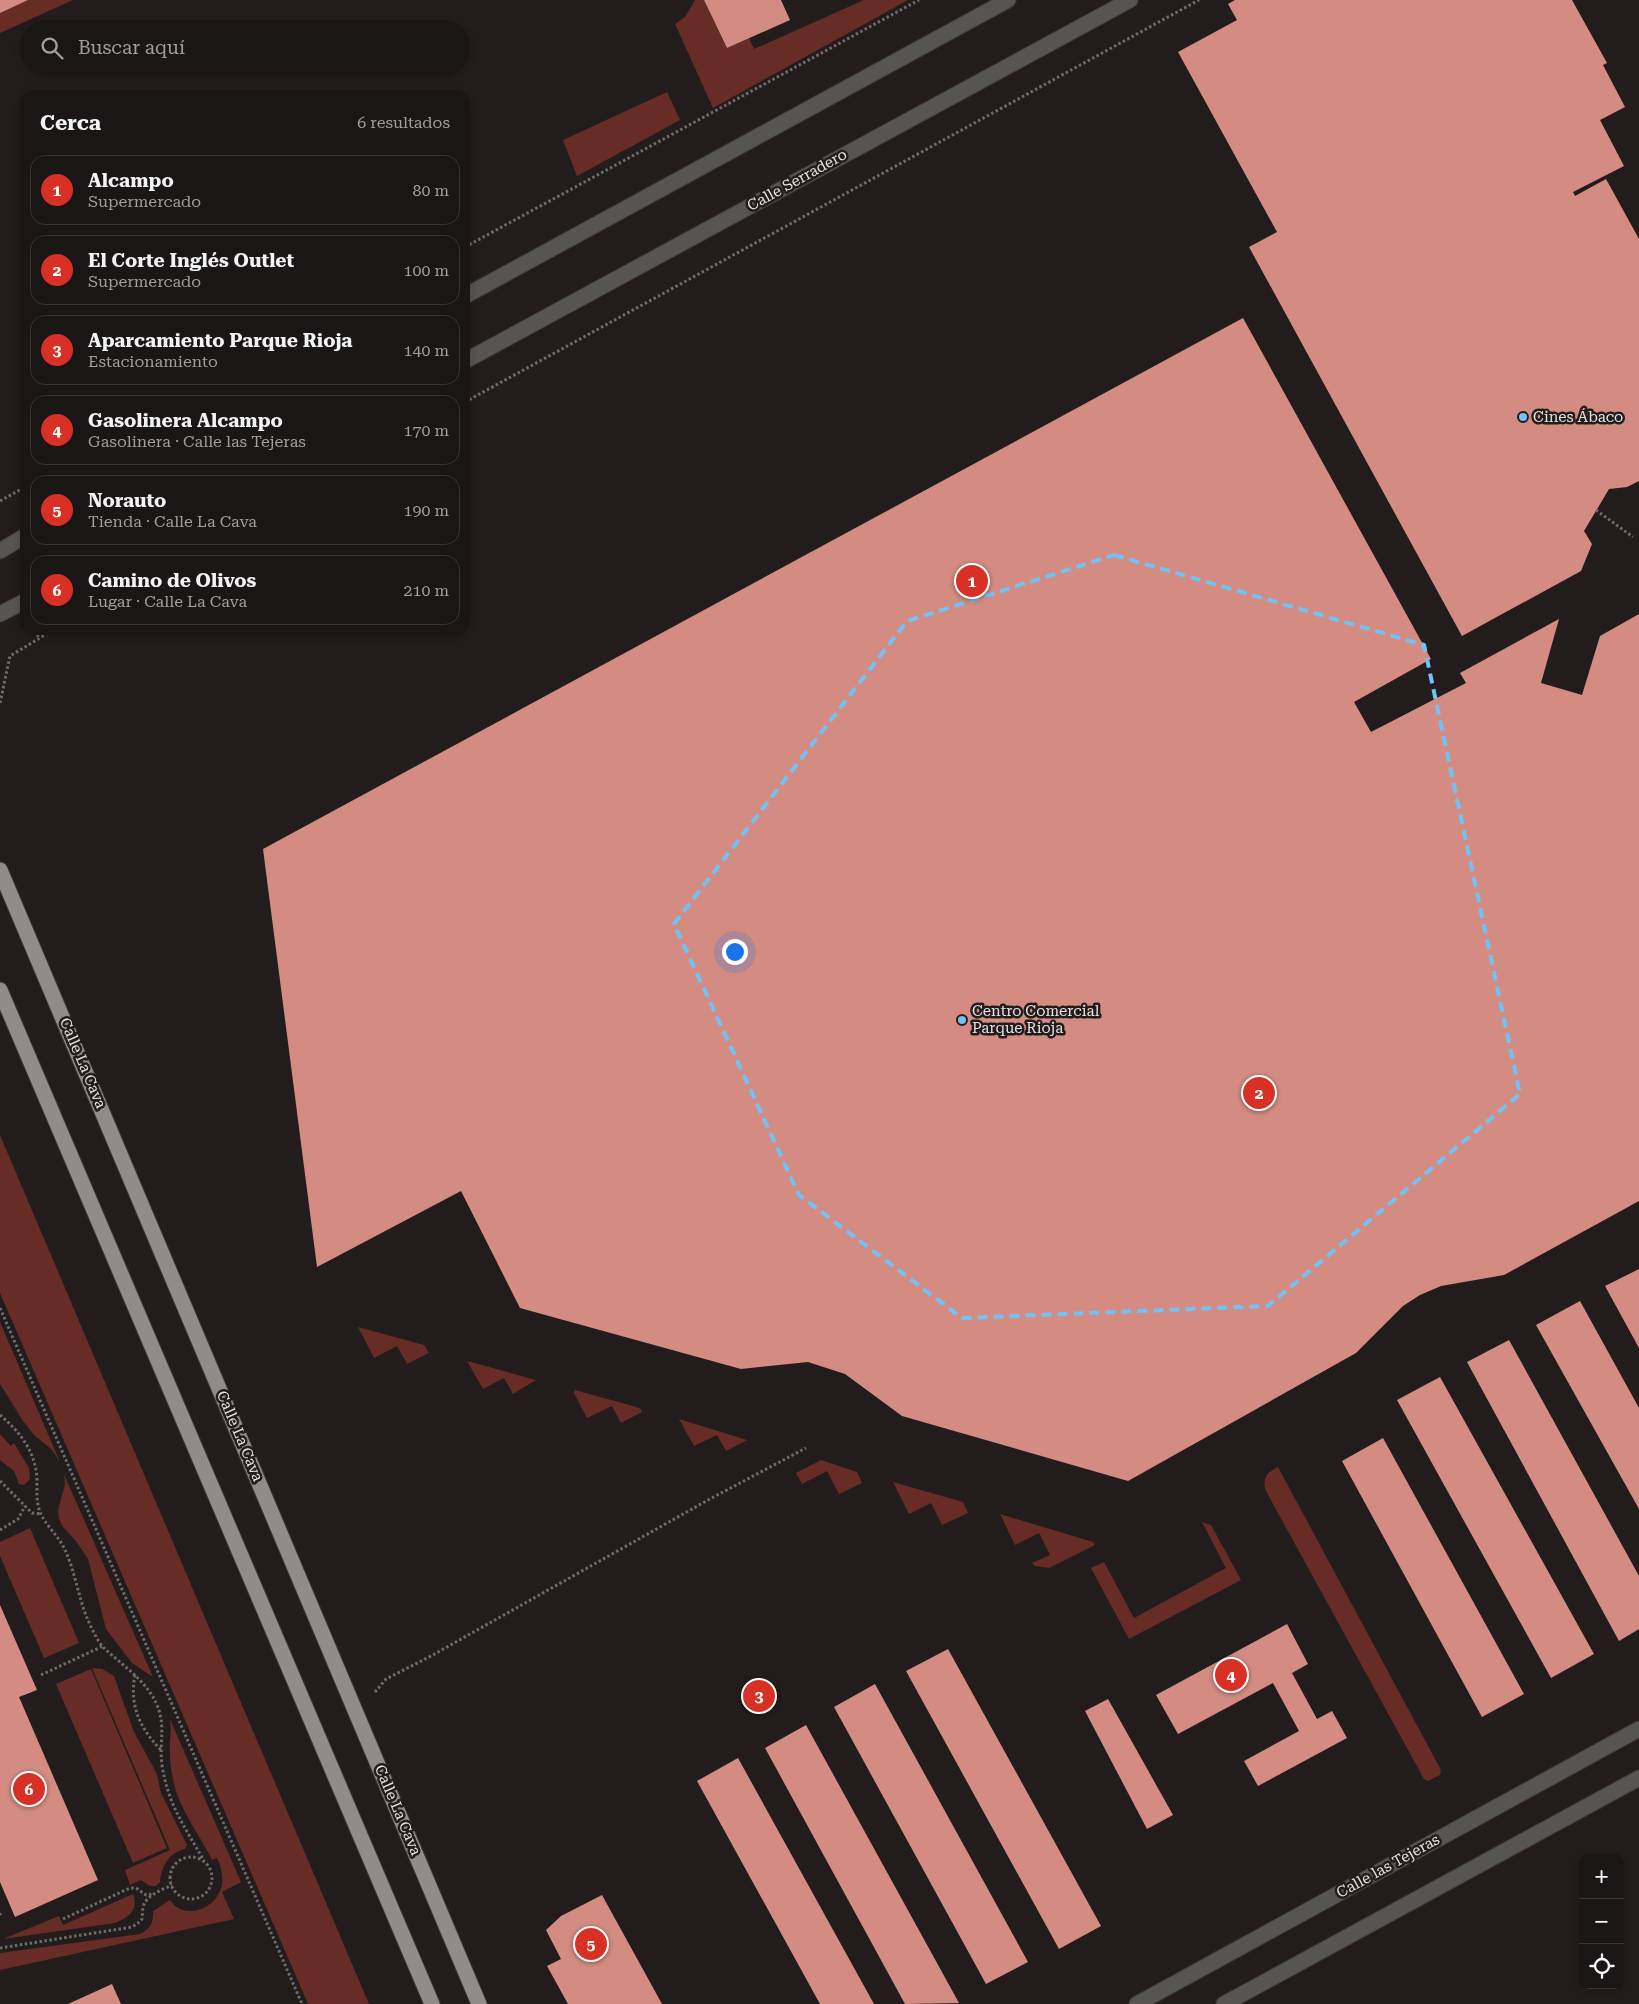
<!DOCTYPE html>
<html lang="es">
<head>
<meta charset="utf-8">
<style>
	body { margin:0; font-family:"Roboto Serif",serif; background:#272322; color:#f1f3f6 }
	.controls { position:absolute; right:15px; bottom:15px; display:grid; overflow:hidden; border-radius:10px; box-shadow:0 2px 8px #0003 }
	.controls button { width:45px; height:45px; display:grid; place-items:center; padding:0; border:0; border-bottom:1px solid #383534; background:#1a1615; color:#f1f3f6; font:25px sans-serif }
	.you { position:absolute; left:734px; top:951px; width:18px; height:18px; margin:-12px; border:4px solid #fff; border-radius:50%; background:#1a73e8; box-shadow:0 0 0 8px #1a73e833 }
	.badge { display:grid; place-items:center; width:32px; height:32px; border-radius:50%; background:#d93025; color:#fff; font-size:16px; font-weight:700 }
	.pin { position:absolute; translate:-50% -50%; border:2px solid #fff; box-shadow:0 1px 5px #0006 }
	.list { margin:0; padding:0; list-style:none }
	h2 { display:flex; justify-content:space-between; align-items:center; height:65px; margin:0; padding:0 20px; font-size:21px }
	h2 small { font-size:16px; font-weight:400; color:#9f9fa0 }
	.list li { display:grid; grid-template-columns:32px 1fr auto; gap:15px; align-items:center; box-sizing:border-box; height:70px; margin:0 10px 10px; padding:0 10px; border:1px solid #383534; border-radius:15px }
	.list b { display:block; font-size:19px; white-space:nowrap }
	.list p { margin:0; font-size:16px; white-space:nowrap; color:#9f9fa0 }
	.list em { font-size:16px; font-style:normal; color:#9f9fa0 }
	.icon { flex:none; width:28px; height:28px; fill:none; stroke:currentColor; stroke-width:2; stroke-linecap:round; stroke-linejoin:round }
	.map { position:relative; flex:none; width:1639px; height:2004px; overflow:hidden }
	.search { position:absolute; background:#1a1615; box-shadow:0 2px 8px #0003; left:20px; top:20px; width:450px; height:55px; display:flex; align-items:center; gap:12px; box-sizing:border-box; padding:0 18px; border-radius:28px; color:#9f9fa0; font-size:19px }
	.panel { position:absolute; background:#1a1615; box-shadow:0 2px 8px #0003; left:20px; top:90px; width:450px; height:545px; border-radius:15px }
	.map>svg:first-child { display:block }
	.green { fill:#662c25 }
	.building { fill:#d48c82 }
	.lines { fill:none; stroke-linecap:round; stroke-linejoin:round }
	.minor-casing { stroke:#3d3938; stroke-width:17 }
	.major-casing { stroke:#3d3938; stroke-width:17 }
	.path { stroke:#6f6b6a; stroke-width:3; stroke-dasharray:2.5 2.5; stroke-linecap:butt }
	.minor { stroke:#575554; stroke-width:15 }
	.major { stroke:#918b8a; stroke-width:15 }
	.marked { fill:none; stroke:#71c1f4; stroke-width:4; stroke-dasharray:10 6; stroke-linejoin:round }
	.poi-dot { fill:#71c1f4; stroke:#221d1c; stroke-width:2 }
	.labels { text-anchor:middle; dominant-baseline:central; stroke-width:5; stroke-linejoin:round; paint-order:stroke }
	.street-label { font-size:15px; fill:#e6e3e2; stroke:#221d1c }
	.poi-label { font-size:15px; fill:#e6e3e2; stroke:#221d1c; text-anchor:start }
</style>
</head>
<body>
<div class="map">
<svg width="1639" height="2004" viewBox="0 0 1639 2004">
	<rect width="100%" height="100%" fill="#221d1c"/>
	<path class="green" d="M0,0H73L0,33Z
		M695,0H704L727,48L749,38L754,49L864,0H908L713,108L675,24L685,17Z
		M667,92L680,120L577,176L563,140Z
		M0,1135L369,2004H308L0,1293Z
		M0,1322L60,1462L51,1449L34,1435L23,1421L0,1384Z
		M358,1327L424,1345L429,1353L407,1364L397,1346L374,1358Z
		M467,1361L536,1380L513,1394L504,1378L483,1389Z
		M575,1390L640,1408L642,1412L621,1423L612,1406L587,1418L574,1393Z
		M679,1419L747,1440L726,1451L717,1435L694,1446Z
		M0,1434L11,1446L14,1443L29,1468L30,1479L24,1485L19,1484L14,1471L0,1460Z
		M821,1460L857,1472L862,1483L839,1494L827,1471L802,1484L796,1473Z
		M1278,1467L1441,1770L1440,1775L1428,1781L1424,1779L1267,1493C1261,1481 1266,1472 1278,1467Z
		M64,1474L153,1677L132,1663L106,1629L88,1559L76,1541L63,1527L59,1519L58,1510L65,1484Z
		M893,1482L963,1502L968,1513L942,1525L931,1503L909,1514Z
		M1000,1514L1093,1542L1095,1545L1049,1568L1035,1566L1032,1563L1050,1555L1039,1533L1015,1545Z
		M1202,1522L1211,1525L1241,1580L1129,1639L1091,1568L1104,1562L1134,1618L1226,1568Z
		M30,1528L79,1643L44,1658L0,1556V1542Z
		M92,1668L102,1669L114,1676L134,1732L157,1774L161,1793L187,1845L185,1849C168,1853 162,1866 160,1882L156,1886H150L141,1880L130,1885L125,1870L170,1850Z
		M91,1669L167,1848L133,1863L56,1684Z
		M170,1719L241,1882L222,1892L234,1919L0,1970V1953L140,1934C150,1929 154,1922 153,1911L170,1900C186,1926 239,1903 217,1858L212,1860C200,1835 181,1812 174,1784C172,1775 170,1764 170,1754C169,1742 172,1731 170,1719Z
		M133,1894C139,1910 129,1917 115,1923L3,1939L59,1916L63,1925Z"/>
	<path class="building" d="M0,0H28L0,13Z
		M704,0H781L790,20L727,48Z
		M1235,0H1572L1607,63L1603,65L1625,107L1600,120L1624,166L1573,192L1575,196L1606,179L1639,239V481L1627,487L1609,489L1584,531L1592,544L1581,571L1462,636L1249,247L1277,232L1178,52L1237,20L1228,4Z
		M1243,318L1431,659L1354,702L1371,732L1466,683L1460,673L1559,619L1541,683L1582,695L1600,636L1639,614V1201L1504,1275L1441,1286L1420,1295L1403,1306L1356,1353L1128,1481L902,1416L845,1374L808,1362L741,1369L520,1308L461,1191L317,1267L263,849Z
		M1639,1269V1348L1605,1286Z
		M1580,1301L1639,1408V1509L1536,1325Z
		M1509,1340L1639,1576V1629L1619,1641L1467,1362Z
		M1440,1377L1594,1654L1551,1678L1397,1400Z
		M1383,1438L1524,1694L1482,1717L1342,1461Z
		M0,1605L37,1690L19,1697L98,1880L15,1917L0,1882Z
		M1287,1624L1308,1664L1292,1673L1317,1719L1332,1711L1347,1738L1258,1786L1244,1761L1299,1731L1273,1683L1178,1734L1156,1695Z
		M948,1649L1101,1926L1059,1949L906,1671Z
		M875,1684L1028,1962L986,1984L834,1707Z
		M1108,1699L1173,1815L1147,1829L1085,1711Z
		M806,1725L959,2003L905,2004L765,1748Z
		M738,1758L874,2004H820L697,1781Z
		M602,1895L662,2004H568L547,1966L561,1959L546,1930L561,1916Z
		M112,1984L121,2004H68Z"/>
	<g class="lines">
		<defs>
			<path id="minor" d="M465,296L1008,0
				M465,361L1130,0
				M0,551L25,536
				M0,614L25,601
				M1137,2004L1639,1729
				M1224,2004L1639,1778"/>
			<path id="major" d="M0,870L479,2004
				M0,990L432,2004"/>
		</defs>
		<use href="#minor" class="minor-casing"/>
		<use href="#major" class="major-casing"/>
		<path class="path" d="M465,247L919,0
			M465,402L1199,0
			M0,501L25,487
			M1596,510L1633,537
			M35,630L39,638
			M0,703L10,656L53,630
			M0,1308L302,2004
			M0,1415C20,1432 35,1451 37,1478C37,1490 36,1501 40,1512C45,1525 59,1536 65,1550C75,1571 78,1596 87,1618C91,1627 97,1641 104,1648C123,1666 146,1680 157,1705C166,1726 159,1743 162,1765C168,1805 185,1827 204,1861
			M0,1481L32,1513L41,1514
			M0,1530L18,1519L25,1506
			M41,1675L103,1646
			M135,1675C129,1706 140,1728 161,1750
			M375,1692L386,1679L431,1656L708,1500L806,1448
			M170 1878a21 21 0 1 1 42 0a21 21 0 1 1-42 0Z
			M0,1913V1916
			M63,1919L130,1888H136L146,1895L153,1894
			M0,1948L132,1927C146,1918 141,1921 143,1907C146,1895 162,1890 172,1885"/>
		<use href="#minor" class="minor"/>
		<use href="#major" class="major"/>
	</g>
	<path class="marked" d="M1114,555L1424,645L1520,1094L1268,1306L962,1318L799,1195L674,924L907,621Z"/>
	<g class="poi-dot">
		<circle cx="1523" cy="417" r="5"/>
		<circle cx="962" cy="1020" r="5"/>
	</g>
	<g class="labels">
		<g class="street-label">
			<text transform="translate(797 180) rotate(-29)">Calle Serradero</text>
			<text transform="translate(83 1063) rotate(67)">Calle La Cava</text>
			<text transform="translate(240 1436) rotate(67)">Calle La Cava</text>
			<text transform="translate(398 1810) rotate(67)">Calle La Cava</text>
			<text transform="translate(1388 1866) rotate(-29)">Calle las Tejeras</text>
		</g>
		<g class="poi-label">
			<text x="1533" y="417">Cines Ábaco</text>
			<text x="972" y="1011">Centro Comercial<tspan x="972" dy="17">Parque Rioja</tspan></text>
		</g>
	</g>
</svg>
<div class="controls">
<button>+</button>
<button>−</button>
<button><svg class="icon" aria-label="locate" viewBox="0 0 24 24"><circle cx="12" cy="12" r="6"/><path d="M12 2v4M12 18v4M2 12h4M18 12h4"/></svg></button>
</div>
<div class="you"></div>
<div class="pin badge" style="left:972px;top:581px">1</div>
<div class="pin badge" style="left:1259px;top:1093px">2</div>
<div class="pin badge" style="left:759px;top:1696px">3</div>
<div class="pin badge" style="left:1231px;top:1675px">4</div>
<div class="pin badge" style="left:591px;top:1944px">5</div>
<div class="pin badge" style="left:29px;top:1789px">6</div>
<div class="search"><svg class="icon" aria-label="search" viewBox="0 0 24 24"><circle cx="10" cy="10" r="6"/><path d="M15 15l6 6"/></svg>Buscar aquí</div>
<section class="panel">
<h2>Cerca<small>6 resultados</small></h2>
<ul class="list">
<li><span class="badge">1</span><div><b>Alcampo</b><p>Supermercado</p></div><em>80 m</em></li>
<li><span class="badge">2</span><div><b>El Corte Inglés Outlet</b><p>Supermercado</p></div><em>100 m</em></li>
<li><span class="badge">3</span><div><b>Aparcamiento Parque Rioja</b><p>Estacionamiento</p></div><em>140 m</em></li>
<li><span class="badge">4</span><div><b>Gasolinera Alcampo</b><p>Gasolinera · Calle las Tejeras</p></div><em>170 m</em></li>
<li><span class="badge">5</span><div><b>Norauto</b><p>Tienda · Calle La Cava</p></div><em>190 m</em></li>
<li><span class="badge">6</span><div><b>Camino de Olivos</b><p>Lugar · Calle La Cava</p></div><em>210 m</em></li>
</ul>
</section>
</div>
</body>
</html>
